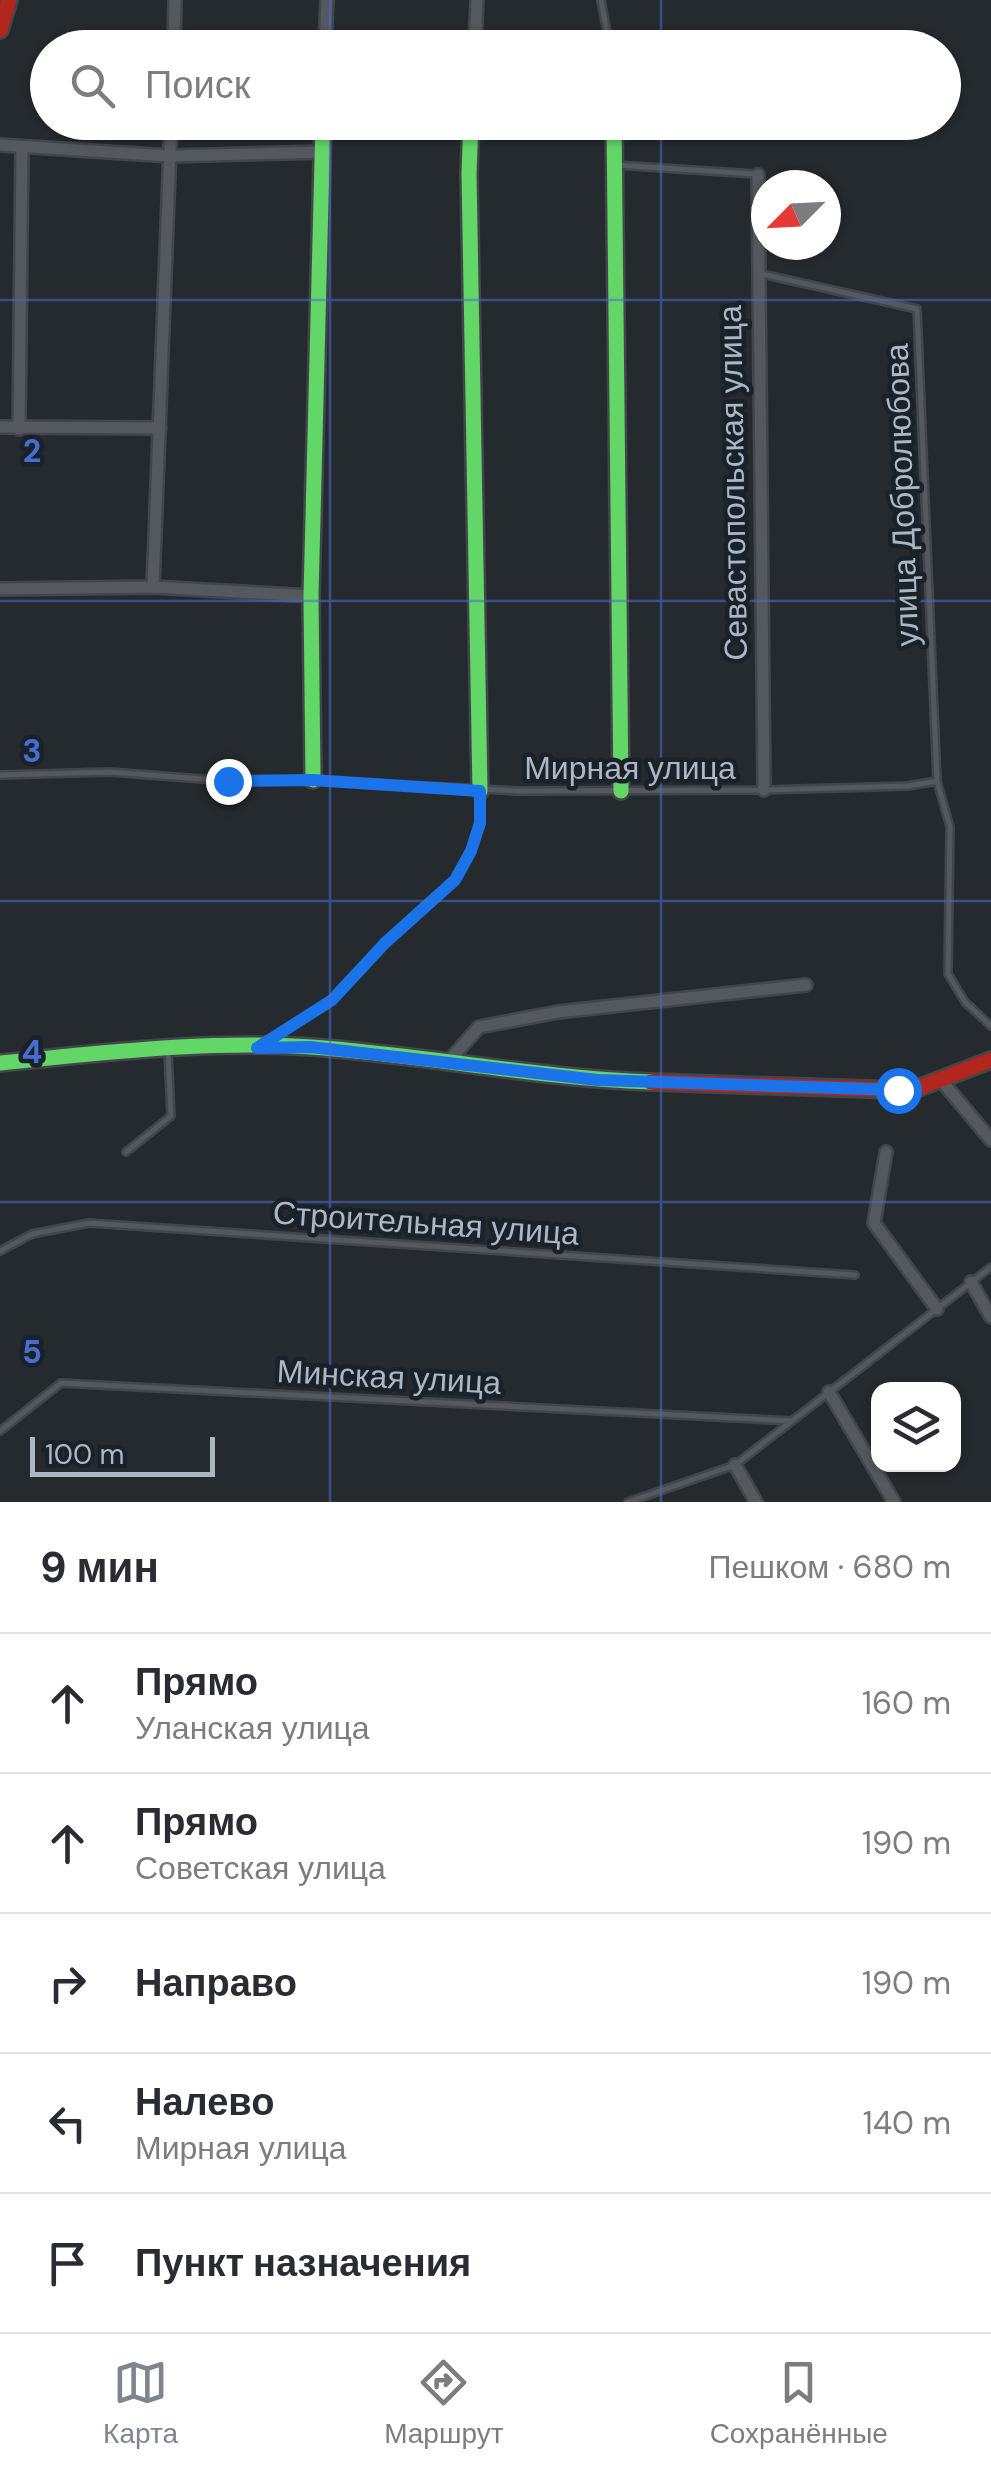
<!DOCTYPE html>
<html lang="ru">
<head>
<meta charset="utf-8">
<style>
	body { margin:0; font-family:"DM Sans",sans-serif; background:#f2f2f3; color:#2b2b33 }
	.controls { position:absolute; right:30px; bottom:30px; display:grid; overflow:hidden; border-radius:20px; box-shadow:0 2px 8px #0004 }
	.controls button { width:90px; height:90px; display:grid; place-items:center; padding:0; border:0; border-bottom:2px solid #e1e1e2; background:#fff; color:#2b2b33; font:50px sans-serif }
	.compass { position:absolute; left:751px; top:170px; width:90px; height:90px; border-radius:50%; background:#fff; box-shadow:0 2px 8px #0004; rotate:246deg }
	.scale { position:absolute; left:30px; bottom:25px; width:185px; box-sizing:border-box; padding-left:10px; border:5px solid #aeb6c2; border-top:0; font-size:28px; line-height:35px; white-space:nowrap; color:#aeb6c2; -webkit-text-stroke:8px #192129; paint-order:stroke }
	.stop { position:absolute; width:30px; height:30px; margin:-22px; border:8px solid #1a73e8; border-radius:50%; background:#fff }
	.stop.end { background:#1a73e8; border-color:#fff; box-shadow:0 2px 10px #0008 }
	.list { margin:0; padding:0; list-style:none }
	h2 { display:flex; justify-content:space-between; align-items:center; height:130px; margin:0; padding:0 40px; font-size:42px }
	h2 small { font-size:32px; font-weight:400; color:#7c7c81 }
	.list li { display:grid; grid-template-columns:65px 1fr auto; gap:30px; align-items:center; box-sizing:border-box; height:140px; padding:0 40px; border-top:2px solid #e1e1e2 }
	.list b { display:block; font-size:38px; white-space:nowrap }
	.list p { margin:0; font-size:32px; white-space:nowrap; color:#7c7c81 }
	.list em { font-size:32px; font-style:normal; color:#7c7c81 }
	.icon { flex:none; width:55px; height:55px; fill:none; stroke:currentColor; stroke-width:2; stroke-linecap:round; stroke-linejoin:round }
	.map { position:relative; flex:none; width:991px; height:1502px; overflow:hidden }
	.search { position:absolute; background:#fff; box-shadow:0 2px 8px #0004; left:30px; right:30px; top:30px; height:110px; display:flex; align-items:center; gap:25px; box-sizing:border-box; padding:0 35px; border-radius:55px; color:#7c7c81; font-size:38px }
	.sheet { height:830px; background:#fff }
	nav { display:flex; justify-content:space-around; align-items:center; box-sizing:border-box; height:140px; border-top:2px solid #e1e1e2; background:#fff; font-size:28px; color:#7c7c81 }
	nav a { display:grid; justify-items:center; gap:5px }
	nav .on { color:#7e858f }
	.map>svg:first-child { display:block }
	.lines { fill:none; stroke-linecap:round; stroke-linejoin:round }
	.lane-casing { stroke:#42464a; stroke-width:10 }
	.street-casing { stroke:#42464a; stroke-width:16 }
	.fast-casing { stroke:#42464a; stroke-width:20 }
	.jam-casing { stroke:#42464a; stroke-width:20 }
	.lane { stroke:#55585e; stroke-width:5 }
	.street { stroke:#55585e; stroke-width:11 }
	.fast { stroke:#63d668; stroke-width:15 }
	.jam { stroke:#b3261e; stroke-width:15 }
	.route { stroke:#1a73e8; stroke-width:12 }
	.grid { fill:none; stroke:#486dd1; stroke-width:2.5; stroke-opacity:0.55 }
	.labels { text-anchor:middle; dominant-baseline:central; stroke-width:9; stroke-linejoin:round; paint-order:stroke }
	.street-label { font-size:32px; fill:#aeb6c2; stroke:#192129 }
	.grid-label { font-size:32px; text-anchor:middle; font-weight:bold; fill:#486dd1; stroke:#192129; stroke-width:9; stroke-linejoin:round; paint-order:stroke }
</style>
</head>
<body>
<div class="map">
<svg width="991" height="1502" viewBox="0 0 991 1502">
	<rect width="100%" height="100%" fill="#252a2f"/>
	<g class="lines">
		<defs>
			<path id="lane" d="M601,0L610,48
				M616,165L755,174
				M762,274L917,309L937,781
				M0,775L110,772L228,781L313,780L518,791L764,790L908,786L937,781L950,827L948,974L965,1002L991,1026
				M268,1042L332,1000L385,943L455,881L471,851L481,823L480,795
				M126,1152L171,1116L168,1052
				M0,1251L32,1234L89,1223L855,1275
				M0,1431L61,1383L792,1421
				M628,1502L735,1465L991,1267"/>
			<path id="street" d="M174,48L175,0
				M325,48L327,0
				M475,48L477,0
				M0,145L170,156L323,152
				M758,175L764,790
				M0,427L160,428
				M19,429L22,147
				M153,587L171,122
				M0,589L153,587L311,596
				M448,1062L479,1027L558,1012L806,985
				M940,1079L991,1140
				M886,1152L874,1223L937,1309
				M971,1282L991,1317
				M829,1392L894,1502
				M735,1465L756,1502"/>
			<path id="fast" d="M471,122L469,173L480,791
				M614,122L621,791
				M313,780L311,596L323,122
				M0,1063C103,1053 207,1040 311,1047C425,1055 537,1078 651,1082"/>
			<path id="jam" d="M0,30L9,0
				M651,1082L898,1090L918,1088L991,1060"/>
		</defs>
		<use href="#lane" class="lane-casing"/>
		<use href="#street" class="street-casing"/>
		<use href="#fast" class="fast-casing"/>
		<use href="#jam" class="jam-casing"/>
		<use href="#lane" class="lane"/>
		<use href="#street" class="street"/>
		<use href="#fast" class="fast"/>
		<use href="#jam" class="jam"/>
	</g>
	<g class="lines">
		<path class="route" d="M228,781L312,780L480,791V823L471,851L455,880L385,943L332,1000L257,1048L310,1047L598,1080L898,1090"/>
	</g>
	<path class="grid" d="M330,0V48M661,0V48M330,122V1502M661,122V1502M0,300H991M0,601H991M0,901H991M0,1202H991"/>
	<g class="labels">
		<g class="street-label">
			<text transform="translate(733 483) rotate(-91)">Севастопольская улица</text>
			<text transform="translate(902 495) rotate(-92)">улица Добролюбова</text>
			<text x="630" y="768">Мирная улица</text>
			<text transform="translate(426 1223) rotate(4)">Строительная улица</text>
			<text transform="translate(389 1377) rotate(3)">Минская улица</text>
		</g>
	</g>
	<g class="grid-label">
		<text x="32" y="462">2</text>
		<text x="32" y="762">3</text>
		<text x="32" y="1063">4</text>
		<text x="32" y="1363">5</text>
	</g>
</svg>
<div class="controls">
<button><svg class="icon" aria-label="layers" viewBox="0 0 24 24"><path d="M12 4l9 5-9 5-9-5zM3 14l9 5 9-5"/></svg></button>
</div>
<svg class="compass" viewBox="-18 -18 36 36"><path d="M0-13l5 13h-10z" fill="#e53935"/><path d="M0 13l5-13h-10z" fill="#7c7c81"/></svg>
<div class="scale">100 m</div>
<div class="stop" style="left:898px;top:1090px"></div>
<div class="stop end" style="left:228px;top:781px"></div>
<div class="search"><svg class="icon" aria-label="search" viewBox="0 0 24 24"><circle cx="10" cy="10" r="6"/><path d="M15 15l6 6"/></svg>Поиск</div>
</div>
<section class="sheet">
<h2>9 мин<small>Пешком · 680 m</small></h2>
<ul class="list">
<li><svg class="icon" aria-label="ahead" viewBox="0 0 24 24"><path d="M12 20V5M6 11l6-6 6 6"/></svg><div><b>Прямо</b><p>Уланская улица</p></div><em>160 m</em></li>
<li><svg class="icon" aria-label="ahead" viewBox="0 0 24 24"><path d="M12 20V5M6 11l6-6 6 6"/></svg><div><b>Прямо</b><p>Советская улица</p></div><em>190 m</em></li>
<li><svg class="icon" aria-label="right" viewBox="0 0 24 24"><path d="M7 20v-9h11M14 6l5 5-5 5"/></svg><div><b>Направо</b></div><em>190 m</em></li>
<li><svg class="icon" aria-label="left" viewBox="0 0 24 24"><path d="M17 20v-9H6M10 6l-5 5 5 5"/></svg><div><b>Налево</b><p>Мирная улица</p></div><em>140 m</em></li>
<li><svg class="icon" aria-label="arrive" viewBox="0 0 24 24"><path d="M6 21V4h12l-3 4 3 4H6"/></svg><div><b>Пункт назначения</b></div></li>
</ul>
</section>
<nav>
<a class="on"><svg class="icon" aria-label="map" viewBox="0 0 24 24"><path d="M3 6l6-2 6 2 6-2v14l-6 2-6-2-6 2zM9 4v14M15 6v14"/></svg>Карта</a>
<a><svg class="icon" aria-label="directions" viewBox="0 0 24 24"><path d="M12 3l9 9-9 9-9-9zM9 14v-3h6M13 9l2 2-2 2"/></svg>Маршрут</a>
<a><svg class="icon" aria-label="saved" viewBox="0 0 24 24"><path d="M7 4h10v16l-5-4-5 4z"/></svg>Сохранённые</a>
</nav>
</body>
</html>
